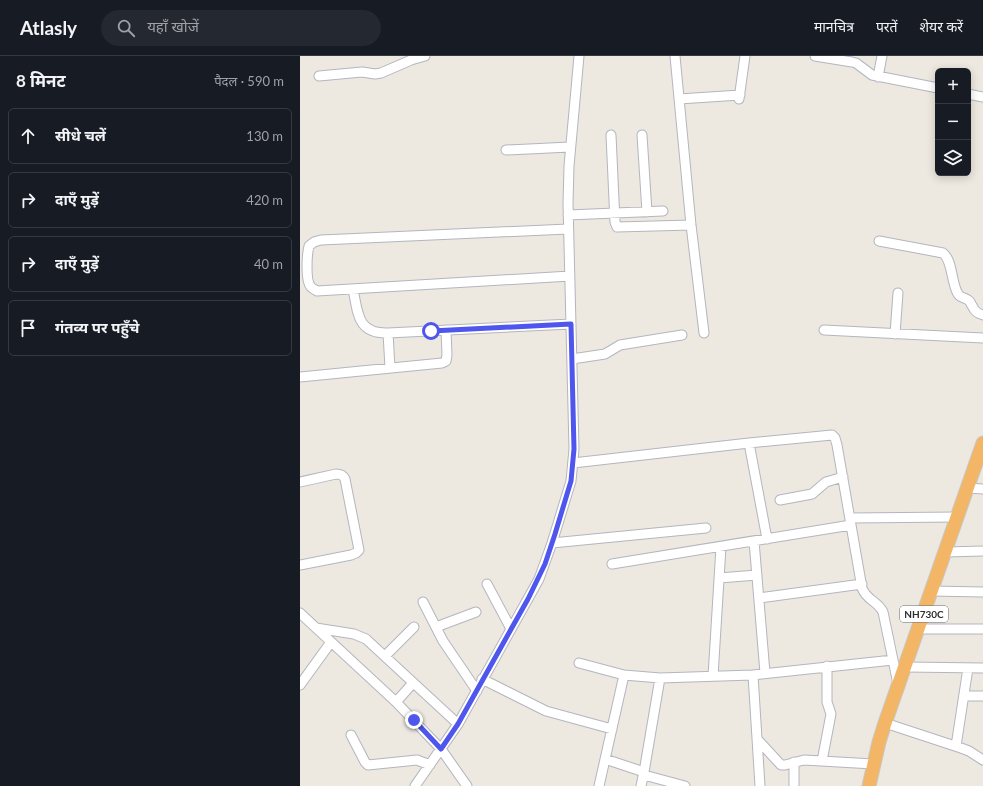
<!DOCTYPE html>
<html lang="hi">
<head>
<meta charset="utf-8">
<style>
	body { margin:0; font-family:Lato,"Noto Sans Devanagari",sans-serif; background:#242831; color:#f1f3f6 }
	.controls { position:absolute; right:12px; top:12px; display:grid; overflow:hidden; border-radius:6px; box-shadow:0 2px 10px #0003 }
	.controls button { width:36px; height:36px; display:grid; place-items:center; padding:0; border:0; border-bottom:1px solid #363941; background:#171b24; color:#f1f3f6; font:20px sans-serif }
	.stop { position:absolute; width:12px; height:12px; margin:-9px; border:3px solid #4e56ed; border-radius:50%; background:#fff }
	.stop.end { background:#4e56ed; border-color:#fff; box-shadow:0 1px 4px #0008 }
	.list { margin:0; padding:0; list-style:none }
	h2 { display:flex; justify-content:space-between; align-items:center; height:52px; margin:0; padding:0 16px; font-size:17px }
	h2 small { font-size:13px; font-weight:400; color:#9ea1a6 }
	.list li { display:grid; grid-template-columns:26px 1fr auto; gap:12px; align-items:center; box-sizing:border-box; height:56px; margin:0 8px 8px; padding:0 8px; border:1px solid #363941; border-radius:6px }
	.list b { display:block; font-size:15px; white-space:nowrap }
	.list em { font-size:13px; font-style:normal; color:#9ea1a6 }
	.icon { flex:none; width:22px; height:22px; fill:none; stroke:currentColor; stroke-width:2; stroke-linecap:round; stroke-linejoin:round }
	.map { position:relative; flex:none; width:683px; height:730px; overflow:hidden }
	header { display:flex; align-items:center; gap:24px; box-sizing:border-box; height:56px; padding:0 20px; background:#171b24; border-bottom:1px solid #363941 }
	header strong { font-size:19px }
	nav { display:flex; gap:22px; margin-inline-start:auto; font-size:14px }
	.search { width:280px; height:36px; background:#242831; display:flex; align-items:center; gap:10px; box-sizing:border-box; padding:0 14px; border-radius:22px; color:#9ea1a6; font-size:15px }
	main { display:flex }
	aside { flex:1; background:#171b24 }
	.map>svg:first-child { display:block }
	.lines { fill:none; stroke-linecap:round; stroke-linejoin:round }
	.minor-casing { stroke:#b4b5bf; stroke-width:11 }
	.highway-casing { stroke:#c8c8c8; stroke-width:15 }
	.minor { stroke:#fff; stroke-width:9 }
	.highway { stroke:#f2b666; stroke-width:13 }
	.route { stroke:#4e56ed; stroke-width:5 }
	.labels { text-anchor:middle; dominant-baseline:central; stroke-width:3; stroke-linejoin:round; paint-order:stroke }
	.shield { fill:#fff; stroke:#6c6c6c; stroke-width:1 }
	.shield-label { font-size:10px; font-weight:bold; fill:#2d2d2d }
</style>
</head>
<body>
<header>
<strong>Atlasly</strong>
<div class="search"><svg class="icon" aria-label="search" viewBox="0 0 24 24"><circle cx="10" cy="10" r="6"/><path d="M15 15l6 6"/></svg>यहाँ खोजें</div>
<nav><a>मानचित्र</a><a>परतें</a><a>शेयर करें</a></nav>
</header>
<main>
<aside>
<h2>8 मिनट<small>पैदल · 590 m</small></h2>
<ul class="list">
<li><svg class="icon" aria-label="ahead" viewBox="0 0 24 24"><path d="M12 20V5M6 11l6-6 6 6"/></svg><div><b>सीधे चलें</b></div><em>130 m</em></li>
<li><svg class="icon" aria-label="right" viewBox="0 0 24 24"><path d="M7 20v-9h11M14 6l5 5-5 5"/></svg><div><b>दाएँ मुड़ें</b></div><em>420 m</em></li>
<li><svg class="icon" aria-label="right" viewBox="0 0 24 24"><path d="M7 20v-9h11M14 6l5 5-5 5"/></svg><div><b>दाएँ मुड़ें</b></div><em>40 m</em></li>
<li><svg class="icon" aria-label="arrive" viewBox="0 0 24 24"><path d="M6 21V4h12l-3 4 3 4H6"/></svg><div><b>गंतव्य पर पहुँचे</b></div></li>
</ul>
</aside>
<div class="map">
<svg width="683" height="730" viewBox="0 0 683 730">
	<rect width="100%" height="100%" fill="#ede9e1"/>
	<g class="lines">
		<defs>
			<path id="minor" d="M375,0L391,169L404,277
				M515,0L552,6L556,7L572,19L638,32
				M19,20L62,16L75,18L81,17L111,4L125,0
				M578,21L582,0
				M668,38L683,41
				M379,43L440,39
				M439,43L445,0
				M311,79L315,166L317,171L391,169
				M342,79L347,156
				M206,94L270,91
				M268,159L363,155
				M268,173L21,184L14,186L9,190C7,198 5,225 11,231C11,232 16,234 17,235L270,220
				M579,185L643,197C653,205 651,227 658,238C661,243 667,241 670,246C674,253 675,257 683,259
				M53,233C58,257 57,278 88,277L271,268
				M524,274L683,282
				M88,277L90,312
				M595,278L598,237
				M272,303L305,298L320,289L382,279
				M0,321L142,307L146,305L147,299L146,274
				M449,387L467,483
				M273,407L449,387L532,379L535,382L537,389L562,532C567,545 577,544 583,556L598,628
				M0,426L36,418C41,418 43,419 45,423L59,494L56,497L51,499L0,509
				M668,432L683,433
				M480,444L512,438L526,426L543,421
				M550,462L657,461
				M454,485L465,617
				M252,487L406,472
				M646,496L683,495
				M312,508L551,469
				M419,522L457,519
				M187,528L211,573
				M631,535L683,536
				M459,542L562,528
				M123,546L143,585L177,635
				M0,557L96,646L141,693L167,730
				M136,571L176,556
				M16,572L54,578L66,583L158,668
				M619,573H683
				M85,600L114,571
				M279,607L324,619L360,622L453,619L593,604
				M605,611L683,612
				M453,619L460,730
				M413,620L421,491
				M182,623L246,655L312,673
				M0,629L31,586
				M664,640H683
				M96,646L113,627
				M585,667L661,692L669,695L683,704
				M51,679L65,706L68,709L117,704L130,709
				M457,683L481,709H485L504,704L573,708
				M656,690L668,612
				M305,703L344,716
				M522,705L531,658L527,646V610
				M344,719L385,730
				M115,730L158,668L239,523L252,487L271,425L274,393L268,147L269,110L279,0
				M299,730L324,619
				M341,730L344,716L360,622
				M494,730V706"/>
			<path id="highway" d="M569,730L579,686L585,667L683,387"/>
		</defs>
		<use href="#minor" class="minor-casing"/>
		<use href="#highway" class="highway-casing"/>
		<use href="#minor" class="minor"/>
		<use href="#highway" class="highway"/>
	</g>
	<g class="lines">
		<path class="route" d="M114,664L141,693L158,668L228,543L245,508L255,478L271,425L274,393L271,268L131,275"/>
	</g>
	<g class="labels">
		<rect class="shield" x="600" y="550" width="48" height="16" rx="3"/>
		<g class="shield-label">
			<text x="624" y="558">NH730C</text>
		</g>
	</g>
</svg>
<div class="controls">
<button>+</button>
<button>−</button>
<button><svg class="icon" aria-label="layers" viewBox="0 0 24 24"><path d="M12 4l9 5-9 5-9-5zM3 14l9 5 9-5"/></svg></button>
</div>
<div class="stop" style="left:131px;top:275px"></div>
<div class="stop end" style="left:114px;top:664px"></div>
</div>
</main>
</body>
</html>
